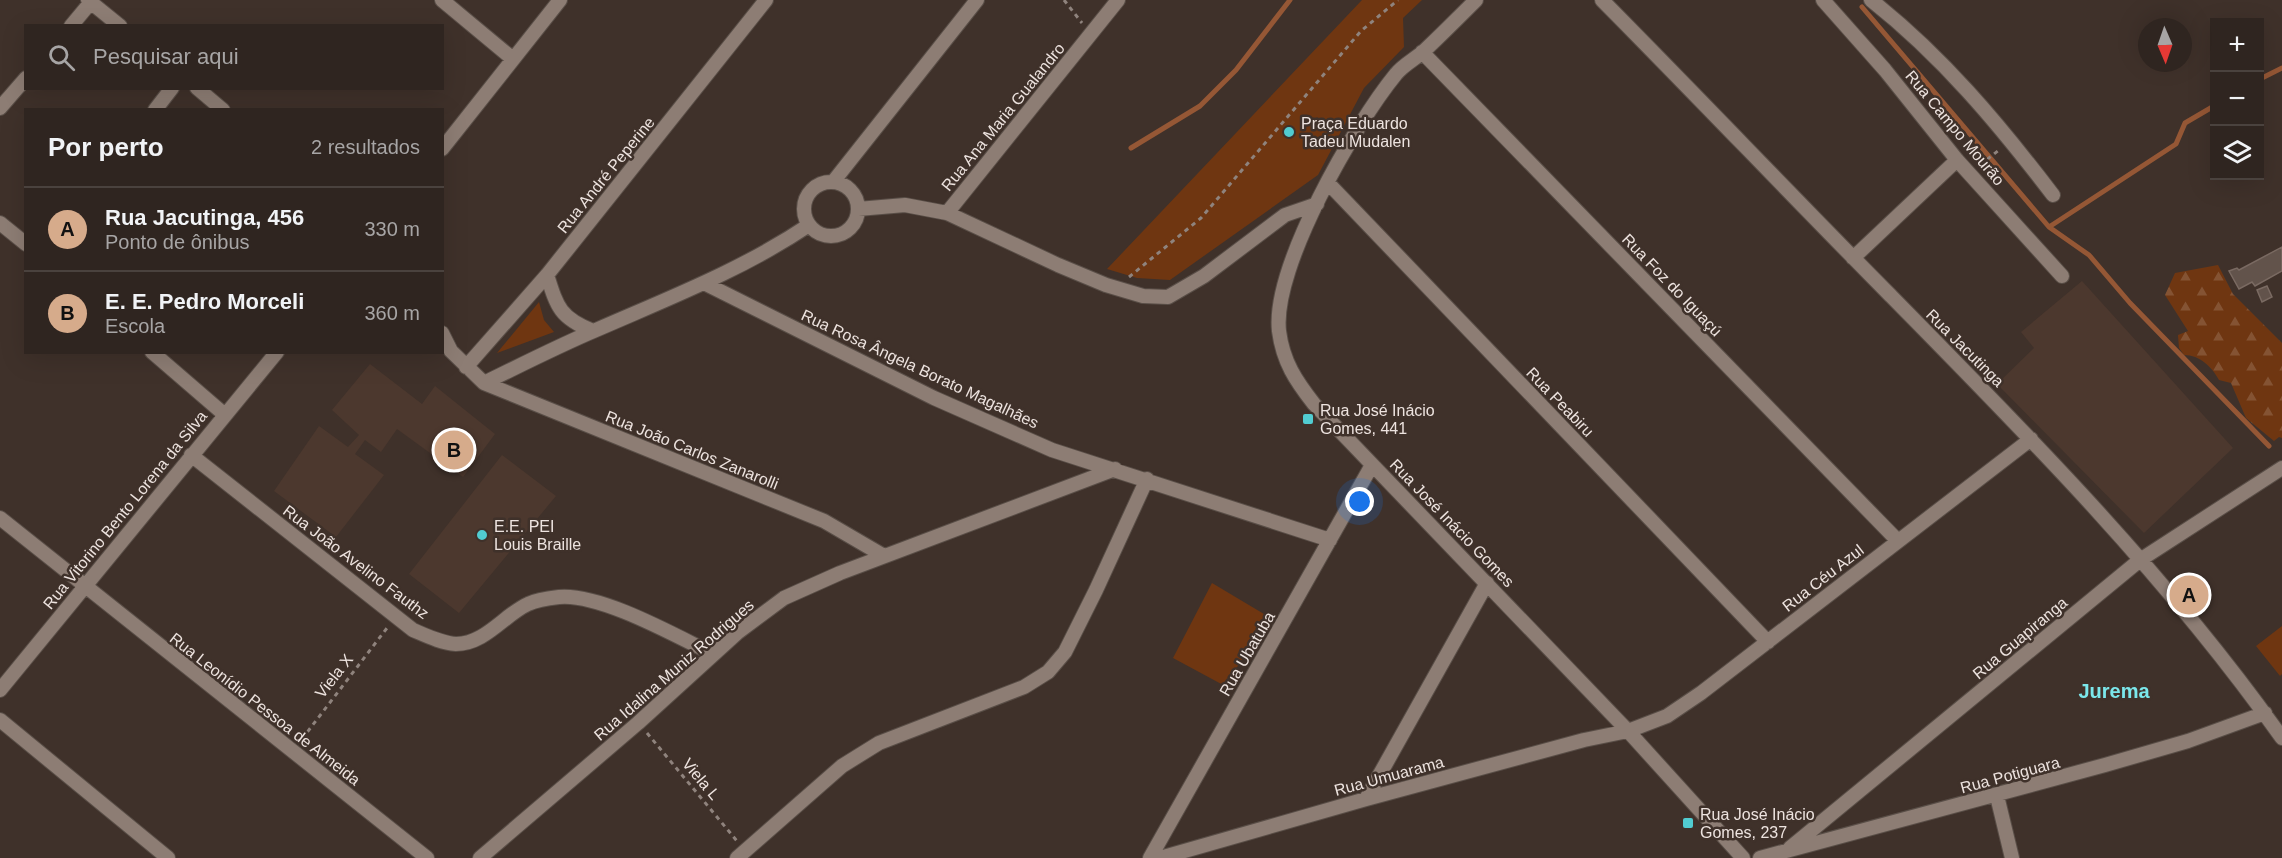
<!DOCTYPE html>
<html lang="pt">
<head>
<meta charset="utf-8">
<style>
	body { margin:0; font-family:Helvetica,sans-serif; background:#3b312d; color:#f1f3f6 }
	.controls { position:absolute; right:18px; top:18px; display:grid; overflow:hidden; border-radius:0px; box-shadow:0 6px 24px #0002 }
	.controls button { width:54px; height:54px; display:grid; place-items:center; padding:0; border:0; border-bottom:2px solid #4a423e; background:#2f2520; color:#f1f3f6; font:30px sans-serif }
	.compass { position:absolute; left:2138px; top:18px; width:54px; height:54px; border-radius:50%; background:#2f2520; box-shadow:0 6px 24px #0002; rotate:178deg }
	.you { position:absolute; left:1360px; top:502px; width:21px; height:21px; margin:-15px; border:4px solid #fff; border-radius:50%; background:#1a73e8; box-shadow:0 0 0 9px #1a73e833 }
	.badge { display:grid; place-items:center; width:39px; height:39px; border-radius:50%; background:#d6ab8b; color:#111; font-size:20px; font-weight:700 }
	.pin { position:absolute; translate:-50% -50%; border:3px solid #fff; box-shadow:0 2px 6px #0006 }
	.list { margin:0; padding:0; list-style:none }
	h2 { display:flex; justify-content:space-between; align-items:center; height:78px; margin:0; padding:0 24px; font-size:26px }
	h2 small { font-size:20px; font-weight:400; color:#a7a5a5 }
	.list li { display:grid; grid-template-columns:39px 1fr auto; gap:18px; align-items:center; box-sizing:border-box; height:84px; padding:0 24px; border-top:2px solid #4a423e }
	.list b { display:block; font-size:22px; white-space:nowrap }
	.list p { margin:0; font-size:20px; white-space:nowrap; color:#a7a5a5 }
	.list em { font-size:20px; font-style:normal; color:#a7a5a5 }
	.icon { flex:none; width:33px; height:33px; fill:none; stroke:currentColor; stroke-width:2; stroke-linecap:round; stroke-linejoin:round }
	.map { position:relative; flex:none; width:2282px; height:858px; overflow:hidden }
	.search { position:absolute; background:#2f2520; box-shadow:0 6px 24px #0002; left:24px; top:24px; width:420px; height:66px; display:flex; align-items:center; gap:15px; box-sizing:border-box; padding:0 21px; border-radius:0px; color:#a7a5a5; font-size:22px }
	.panel { position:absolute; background:#2f2520; box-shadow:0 6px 24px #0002; left:24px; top:108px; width:420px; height:246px; border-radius:0px }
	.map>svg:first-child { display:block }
	.built { fill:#4c382e }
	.green { fill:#6f3611 }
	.forest { fill:url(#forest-firs) }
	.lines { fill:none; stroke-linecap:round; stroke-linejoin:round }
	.stream { stroke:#955735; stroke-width:5 }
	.building { fill:#62534b; stroke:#7a6a62; stroke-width:1.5 }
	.street-casing { stroke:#594e47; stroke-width:16 }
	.path { stroke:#8f837d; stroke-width:3; stroke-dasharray:4.5 4.5; stroke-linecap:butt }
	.street { stroke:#8d7d74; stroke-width:14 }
	.poi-dot { fill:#51ccd1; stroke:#3f312a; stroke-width:2 }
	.labels { text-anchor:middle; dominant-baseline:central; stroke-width:5; stroke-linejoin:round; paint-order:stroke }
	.street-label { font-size:16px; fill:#ede3df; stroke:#3f312a }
	.poi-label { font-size:16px; fill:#ede3df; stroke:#3f312a; text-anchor:start }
	.quarter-label { font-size:20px; font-weight:bold; fill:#7be7eb; stroke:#3f312a }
</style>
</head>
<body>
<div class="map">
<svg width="2282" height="858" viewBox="0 0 2282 858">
	<defs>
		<pattern id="forest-firs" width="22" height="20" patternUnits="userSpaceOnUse" patternTransform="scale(1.5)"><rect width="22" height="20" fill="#6f3611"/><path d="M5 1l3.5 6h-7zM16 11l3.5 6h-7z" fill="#845333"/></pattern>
	</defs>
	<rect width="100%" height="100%" fill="#3f312a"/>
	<path class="built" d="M2082,281L2233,448L2144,533L1997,384L2034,348L2021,332Z
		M370,364L422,404L435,386L495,434L463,477L397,429L381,452L365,440L355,454L384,475L336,537L274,491L319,426L348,447L359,435L332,410Z
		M502,455L556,496L459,613L409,574Z"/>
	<path class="green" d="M1362,0H1422L1403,18L1404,47L1364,88L1318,175L1170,280L1137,278L1107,269Z
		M539,302L544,320L554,332L497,353Z
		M1212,583L1269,617L1225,686L1173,658Z
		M2282,626V674L2280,676L2256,646Z"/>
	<path class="forest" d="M2218,265L2233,294L2282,343V438L2279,437L2274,441L2246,418L2231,383L2219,380C2212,367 2200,355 2184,355L2179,348L2178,335L2188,331L2165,295L2175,273Z"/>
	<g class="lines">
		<path class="stream" d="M1862,7L2049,227L2089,255L2130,303L2269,446
			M2260,79L2282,68
			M1131,148L1200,106L1236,70L1290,0
			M2049,227L2176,144L2185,123L2214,106"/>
	</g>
	<path class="building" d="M2282,247V271L2255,286L2252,282L2239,289L2229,271L2237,268L2239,270Z
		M2267,286L2272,297L2262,302L2257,290Z"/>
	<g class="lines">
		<defs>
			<path id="street" d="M88,0L120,26
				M442,0L513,59
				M1476,0C1459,17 1442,34 1424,51C1415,59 1403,65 1396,74C1355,124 1272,267 1279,331C1283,362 1296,381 1314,404L1628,731L1743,858
				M1602,0C1699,98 1794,198 1891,296C2029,436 2168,577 2282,738
				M1823,0L1885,70L1957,160L2062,276
				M1871,0C1942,56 1998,123 2053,195
				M71,26L91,2
				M1422,52L1898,541
				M197,88L223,110
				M0,108L26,78
				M155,110L172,88
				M442,149L560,0
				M833,182L977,0
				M804 209a27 27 0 1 1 54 0a27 27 0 1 1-54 0Z
				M1329,184L1768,642
				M858,209L905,205L947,213L1058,265L1106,285L1143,296L1168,297L1204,276L1285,215L1317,204
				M947,213L1118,0
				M0,223L26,244
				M1853,258L1957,160
				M547,275C557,307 560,318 593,331
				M706,284L934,398L1052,450L1330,540
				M442,333L451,351L484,383L824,521L884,556
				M152,352L225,415
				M466,367L547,275L766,0
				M484,383C521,365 558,346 596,330C669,298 742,270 809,225
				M191,455L413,630C427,636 441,643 456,644C485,644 504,615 528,604C536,600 550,598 559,597C600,593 676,636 713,654
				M0,518L427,858
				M0,690L277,352
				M0,720L168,858
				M1997,796L2012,858
				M1366,799L1487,583
				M1790,848L2140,560L2282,468
				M480,858L638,723L737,633L784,598L840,573L1115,469
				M737,858L842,766L879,743L1024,687L1048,672L1065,652L1096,590L1147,479
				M1150,858L1372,465
				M1160,858L1366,799L1584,740L1628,731L1667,716L1701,693L2031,439
				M1760,858L2105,765L2188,741L2265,713"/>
		</defs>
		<use href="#street" class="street-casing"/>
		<path class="path" d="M1064,0L1082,23
			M1980,165L1999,150
			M1129,277L1201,218L1361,31L1398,0
			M647,733L737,841
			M302,739L387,628"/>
		<use href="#street" class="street"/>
	</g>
	<g class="poi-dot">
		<circle cx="1289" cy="132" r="6"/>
		<rect x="1302" y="413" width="12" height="12" rx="3"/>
		<circle cx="482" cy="535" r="6"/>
		<rect x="1682" y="817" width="12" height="12" rx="3"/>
	</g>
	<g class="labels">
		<g class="street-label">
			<text transform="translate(1003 117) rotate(-51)">Rua Ana Maria Gualandro</text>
			<text transform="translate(1955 128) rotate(50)">Rua Campo Mourão</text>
			<text transform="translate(606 175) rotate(-51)">Rua André Peperine</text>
			<text transform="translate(1672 285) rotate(46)">Rua Foz do Iguaçú</text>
			<text transform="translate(1965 348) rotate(45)">Rua Jacutinga</text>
			<text transform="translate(920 369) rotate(25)">Rua Rosa Ângela Borato Magalhães</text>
			<text transform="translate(1560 402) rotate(46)">Rua Peabiru</text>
			<text transform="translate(692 450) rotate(22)">Rua João Carlos Zanarolli</text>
			<text transform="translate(125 510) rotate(-51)">Rua Vitorino Bento Lorena da Silva</text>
			<text transform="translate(1452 523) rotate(46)">Rua José Inácio Gomes</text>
			<text transform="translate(356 562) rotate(37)">Rua João Avelino Fauthz</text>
			<text transform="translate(1823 578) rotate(-38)">Rua Céu Azul</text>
			<text transform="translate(2020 638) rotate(-40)">Rua Guapiranga</text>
			<text transform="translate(1247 654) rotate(-60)">Rua Ubatuba</text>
			<text transform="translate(674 670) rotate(-41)">Rua Idalina Muniz Rodrigues</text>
			<text transform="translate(334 676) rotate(-52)">Viela X</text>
			<text transform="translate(265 709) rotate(38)">Rua Leonídio Pessoa de Almeida</text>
			<text transform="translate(2010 775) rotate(-15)">Rua Potiguara</text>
			<text transform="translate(1389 776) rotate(-15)">Rua Umuarama</text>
			<text transform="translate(701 779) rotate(50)">Viela L</text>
		</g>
		<g class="poi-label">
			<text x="1301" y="123">Praça Eduardo<tspan x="1301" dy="18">Tadeu Mudalen</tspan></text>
			<text x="1320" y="410">Rua José Inácio<tspan x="1320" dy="18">Gomes, 441</tspan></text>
			<text x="494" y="526">E.E. PEI<tspan x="494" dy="18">Louis Braille</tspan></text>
			<text x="1700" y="814">Rua José Inácio<tspan x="1700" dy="18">Gomes, 237</tspan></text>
		</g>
		<g class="quarter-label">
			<text x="2114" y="691">Jurema</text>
		</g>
	</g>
</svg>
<div class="controls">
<button>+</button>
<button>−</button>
<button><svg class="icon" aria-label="layers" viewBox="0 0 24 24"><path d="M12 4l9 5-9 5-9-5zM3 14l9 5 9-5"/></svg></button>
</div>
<svg class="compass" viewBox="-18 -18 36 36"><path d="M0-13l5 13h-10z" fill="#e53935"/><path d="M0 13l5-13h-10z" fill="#a7a5a5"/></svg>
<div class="you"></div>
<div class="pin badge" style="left:2189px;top:595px">A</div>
<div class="pin badge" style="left:454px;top:450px">B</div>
<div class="search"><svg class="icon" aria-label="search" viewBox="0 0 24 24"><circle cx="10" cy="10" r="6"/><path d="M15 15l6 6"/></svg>Pesquisar aqui</div>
<section class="panel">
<h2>Por perto<small>2 resultados</small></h2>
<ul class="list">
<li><span class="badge">A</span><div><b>Rua Jacutinga, 456</b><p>Ponto de ônibus</p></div><em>330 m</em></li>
<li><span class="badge">B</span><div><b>E. E. Pedro Morceli</b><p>Escola</p></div><em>360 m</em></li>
</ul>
</section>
</div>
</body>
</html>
